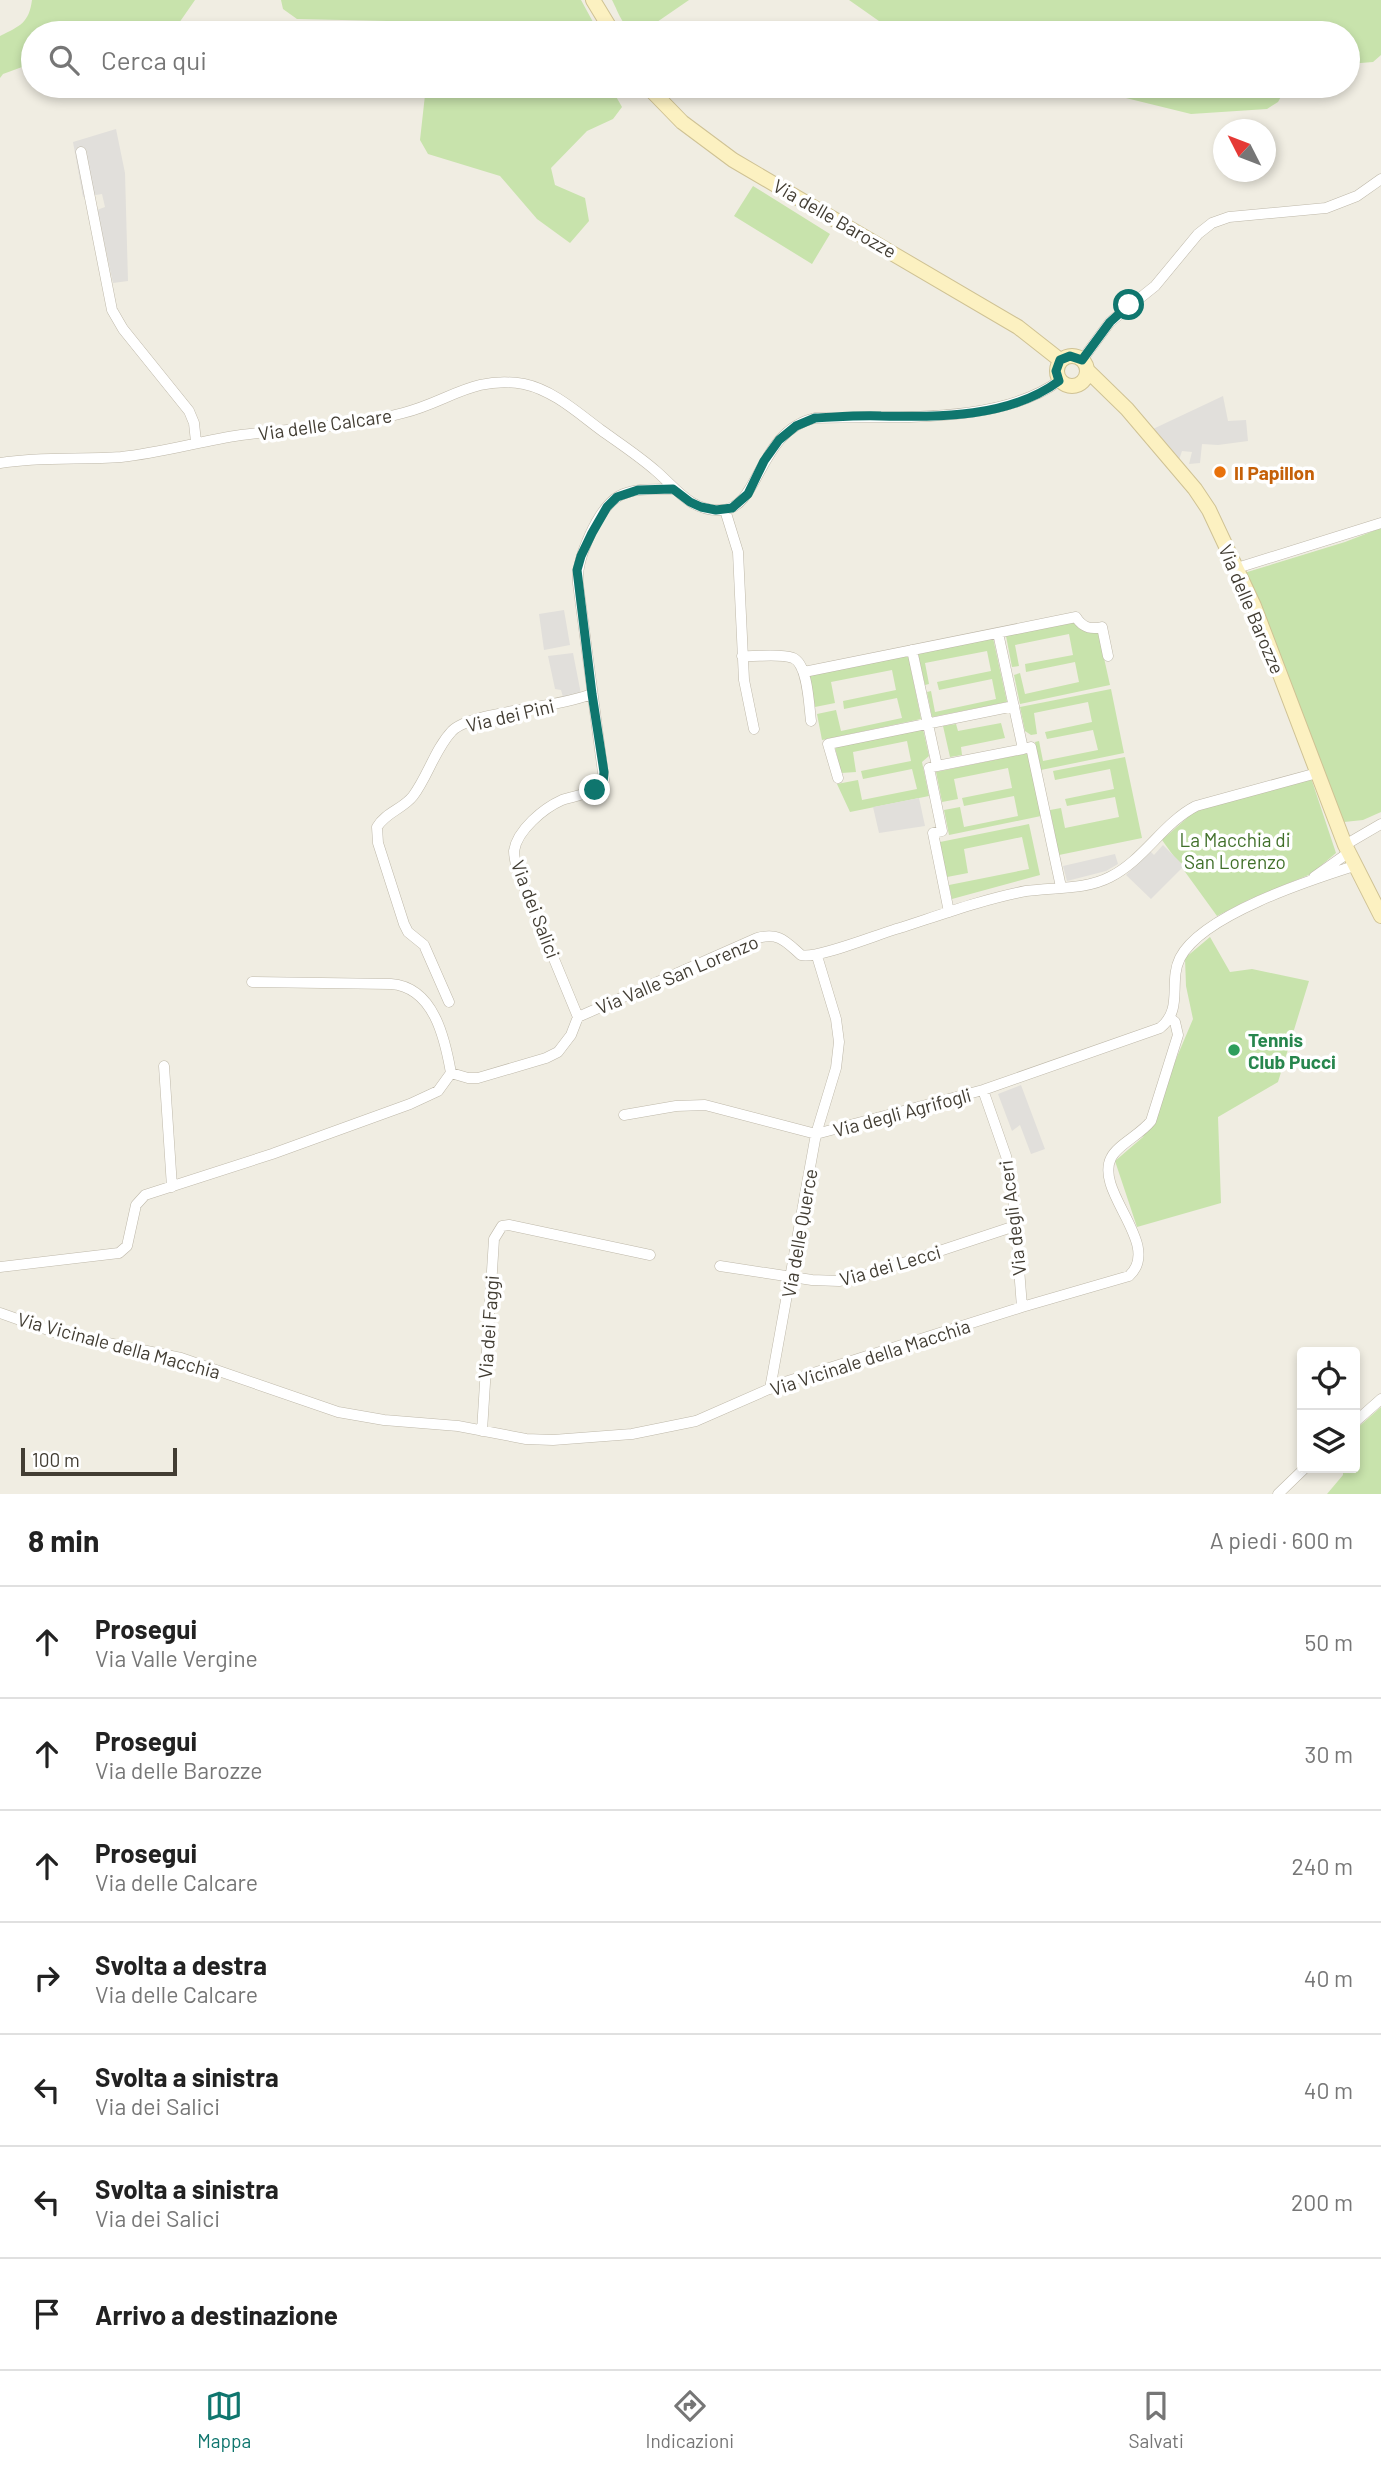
<!DOCTYPE html>
<html lang="it">
<head>
<meta charset="utf-8">
<style>
	body { margin:0; font-family:Barlow,sans-serif; background:#f6f6f6; color:#222 }
	.controls { position:absolute; right:21px; bottom:21px; display:grid; overflow:hidden; border-radius:7px; box-shadow:0 4px 10px #0003 }
	.controls button { width:63px; height:63px; display:grid; place-items:center; padding:0; border:0; border-bottom:2px solid #e0e0e0; background:#fff; color:#222; font:35px sans-serif }
	.compass { position:absolute; left:1213px; top:119px; width:63px; height:63px; border-radius:50%; background:#fff; box-shadow:0 4px 10px #0003; rotate:312deg }
	.scale { position:absolute; left:21px; bottom:18px; width:156px; box-sizing:border-box; padding-left:7px; border:4px solid #423d33; border-top:0; font-size:19px; line-height:24px; white-space:nowrap; color:#423d33; -webkit-text-stroke:5px #fff; paint-order:stroke }
	.stop { position:absolute; width:21px; height:21px; margin:-16px; border:5px solid #0f766e; border-radius:50%; background:#fff }
	.stop.end { background:#0f766e; border-color:#fff; box-shadow:0 2px 7px #0008 }
	.list { margin:0; padding:0; list-style:none }
	h2 { display:flex; justify-content:space-between; align-items:center; height:91px; margin:0; padding:0 28px; font-size:30px }
	h2 small { font-size:23px; font-weight:400; color:#767676 }
	.list li { display:grid; grid-template-columns:46px 1fr auto; gap:21px; align-items:center; box-sizing:border-box; height:112px; padding:0 28px; border-top:2px solid #e0e0e0 }
	.list b { display:block; font-size:26px; white-space:nowrap }
	.list p { margin:0; font-size:23px; white-space:nowrap; color:#767676 }
	.list em { font-size:23px; font-style:normal; color:#767676 }
	.icon { flex:none; width:38px; height:38px; fill:none; stroke:currentColor; stroke-width:2; stroke-linecap:round; stroke-linejoin:round }
	.map { position:relative; flex:none; width:1381px; height:1494px; overflow:hidden }
	.search { position:absolute; background:#fff; box-shadow:0 4px 10px #0003; left:21px; right:21px; top:21px; height:77px; display:flex; align-items:center; gap:18px; box-sizing:border-box; padding:0 24px; border-radius:38px; color:#767676; font-size:26px }
	.sheet { height:875px; background:#fff }
	nav { display:flex; justify-content:space-around; align-items:center; box-sizing:border-box; height:98px; border-top:2px solid #e0e0e0; background:#fff; font-size:19px; color:#767676 }
	nav a { display:grid; justify-items:center; gap:4px }
	nav .on { color:#0f766e }
	.map>svg:first-child { display:block }
	.green { fill:#c8e3ac }
	.parking { fill:#e1dfdb }
	.lines { fill:none; stroke-linecap:round; stroke-linejoin:round }
	.street-casing { stroke:#beb8a9; stroke-width:11 }
	.secondary-casing { stroke:#cfc294; stroke-width:16 }
	.street { stroke:#fff; stroke-width:10 }
	.secondary { stroke:#fcf1c1; stroke-width:14 }
	.route { stroke:#0f766e; stroke-width:9 }
	.food-dot { fill:#e8710a; stroke:#fff; stroke-width:2.5 }
	.leisure-dot { fill:#2e9e5b; stroke:#fff; stroke-width:2.5 }
	.labels { text-anchor:middle; dominant-baseline:central; stroke-width:7; stroke-linejoin:round; paint-order:stroke }
	.street-label { font-size:19px; fill:#423d33; stroke:#fff }
	.food-label { font-size:19px; font-weight:bold; fill:#c56008; stroke:#fff; text-anchor:start }
	.park-label { font-size:19px; fill:#41702a; stroke:#fff }
	.leisure-label { font-size:19px; font-weight:bold; fill:#27864d; stroke:#fff; text-anchor:start }
</style>
</head>
<body>
<div class="map">
<svg width="1381" height="1494" viewBox="0 0 1381 1494">
	<rect width="100%" height="100%" fill="#f0ede2"/>
	<path class="green" d="M32,0H195L179,23L161,33L91,29L87,33H33V63L3,74L0,78V36C20,26 29,23 32,0Z
		M281,0H581L599,33H406L387,21L297,19L283,9Z
		M612,0H689L641,33C624,33 619,13 612,0Z
		M849,0H1381V55L1373,62L1348,64V33H896Z
		M426,86H610L622,107L613,119L587,131L551,168L555,185L585,198L589,221L570,243L537,219L500,176L428,154L420,140Z
		M1077,86H1287L1278,102L1267,109L1191,114Z
		M753,186L830,234L812,264L734,216Z
		M1381,528V812L1363,820L1344,822L1244,573L1345,542Z
		M1075,622L1098,631L1110,685L1020,704L1014,675L1020,673L1025,694L1079,682L1075,662L1026,672L1025,664L1073,655L1069,634L1015,645L1019,666L1012,667L1006,636Z
		M993,638L1007,702L932,717L927,692L931,691L935,712L996,699L992,679L939,690L937,682L991,671L987,651L925,663L929,684L925,685L918,654Z
		M908,655L921,719L822,740L817,714L836,710L841,731L902,718L897,698L844,709L843,701L896,690L892,670L831,682L835,703L815,707L809,676Z
		M1111,689L1124,753L1041,770L1035,742L1039,741L1043,761L1098,750L1093,730L1047,739L1045,732L1092,722L1088,702L1034,713L1037,734L1031,735L1025,731L1020,707Z
		M1001,723L1005,738L961,747L962,755L950,757L943,726L956,724L958,731Z
		M923,729L929,756L922,762L929,796L850,812L837,784L858,780L862,800L917,789L912,769L863,779L861,771L911,761L907,741L853,752L856,772L841,773L835,747Z
		M1028,753L1041,816L949,835L944,810L960,807L964,827L1018,816L1014,796L964,806L962,798L1012,788L1008,768L954,779L958,799L942,802L936,772Z
		M1125,757L1142,838L1059,855L1050,810L1061,808L1065,828L1119,817L1115,797L1067,806L1065,799L1114,789L1110,769L1055,780L1053,771Z
		M1311,778L1336,853L1311,874L1250,899L1217,916L1162,840L1195,811Z
		M1029,824L1040,875L952,899L949,885L1029,869L1022,837L964,849L968,873L947,877L940,842Z
		M1210,937L1230,972L1252,969L1309,981L1278,1082L1218,1117L1221,1203L1137,1227L1115,1161L1143,1137L1193,1019L1186,986L1185,958Z
		M1381,1407V1494H1327L1343,1475V1468H1355V1430Z"/>
	<path class="parking" d="M116,129L125,173L128,281L113,283L97,210L105,207L102,194L83,197L73,142Z
		M1223,396L1228,421L1246,420L1248,441L1218,445L1202,444L1200,463L1189,464L1192,452L1182,451L1179,460L1153,429Z
		M564,610L570,645L544,650L539,614Z
		M573,653L581,694L563,697L561,690L555,689L548,656Z
		M919,798L925,826L879,833L873,807Z
		M1163,845L1184,866L1151,899L1126,875L1150,851L1154,855Z
		M1115,854L1118,864L1106,871L1067,881L1063,866Z
		M1021,1085L1045,1149L1031,1154L1020,1125L1012,1131L998,1094Z"/>
	<g class="lines">
		<defs>
			<path id="street" d="M81,152L112,310L123,329L189,411L194,423L196,442
				M1082,360L1110,322L1155,286L1198,234L1212,223L1229,217L1326,208L1357,196L1381,179
				M0,463C41,456 81,460 121,457C161,453 201,441 241,435C294,428 351,427 403,413C448,402 473,375 524,384C553,390 578,413 601,430C619,443 639,456 656,471C677,489 691,512 722,510C760,508 758,431 815,418C890,415 997,426 1059,381
				M725,510L738,552L744,680L754,729
				M1237,568L1381,523
				M998,633L1023,749L1031,747L1061,887
				M912,650L937,766L929,768L942,831L933,833L949,912
				M742,656C757,657 779,653 793,658C808,664 809,706 811,721
				M804,672L1076,617C1082,627 1090,630 1102,627L1108,656
				M937,766L1023,749
				M838,778L828,744L1014,706
				M1345,845L1381,824
				M1314,877L1348,853
				M252,982L391,984C434,987 445,1039 451,1073
				M449,1002L424,945L408,932L404,924L378,843L377,827C386,812 403,809 413,796C428,776 435,749 452,731C472,711 559,708 591,694
				M578,1017L518,872C516,865 514,858 514,851C517,830 544,808 562,800C576,795 598,794 604,780L578,583C576,559 598,508 619,496C635,487 656,490 673,489
				M164,1066L172,1187
				M983,1090L1006,1156L1013,1191L1022,1307
				M624,1115L676,1106L705,1105L816,1134L983,1090L1160,1028C1184,1009 1168,982 1180,958C1202,915 1310,880 1354,866
				M720,1266L812,1280L839,1281L867,1275L1015,1226
				M0,1267L119,1253L127,1246L136,1205L145,1195L272,1154L410,1104L438,1091L451,1073L468,1078H478L546,1058L558,1052L571,1035L578,1017L757,938C780,932 786,942 801,955C816,960 883,932 903,927C943,914 984,899 1026,891C1054,887 1085,890 1110,877C1144,860 1163,823 1196,806L1317,773
				M0,1313L54,1332L181,1358L338,1412L384,1420L458,1426L526,1439L553,1440L632,1434L696,1421L785,1382L1022,1307L1129,1276C1163,1245 1094,1192 1111,1158C1117,1145 1140,1135 1151,1121L1178,1035L1175,1022L1170,1018
				M770,1389L816,1134L836,1068L839,1042L836,1019L817,956
				M1355,1422L1381,1399
				M482,1431L494,1239L502,1226L509,1225L650,1255
				M1278,1494L1305,1468"/>
			<path id="secondary" d="M593,0L613,33
				M647,86L682,122L733,160L1018,327L1060,360
				M1057 371a15 15 0 1 1 30 0a15 15 0 1 1-30 0Z
				M1087,370L1127,409L1195,489L1209,510L1254,606L1345,845L1381,916"/>
		</defs>
		<use href="#street" class="street-casing"/>
		<use href="#secondary" class="secondary-casing"/>
		<use href="#street" class="street"/>
		<use href="#secondary" class="secondary"/>
	</g>
	<g class="lines">
		<path class="route" d="M595,790L603,783L604,772L592,694L577,570L581,556L592,533L607,507L617,497L638,490L673,489L690,502L701,507L716,510L732,508L748,494L764,461L779,440L796,426L815,418C837,417 859,415 881,416C940,417 1009,418 1059,381L1056,371L1060,360L1070,356L1082,360L1110,322L1129,305"/>
	</g>
	<circle class="food-dot" cx="1220" cy="472" r="7"/>
	<circle class="leisure-dot" cx="1234" cy="1050" r="7"/>
	<g class="labels">
		<g class="street-label">
			<text transform="translate(835 218) rotate(30)">Via delle Barozze</text>
			<text transform="translate(325 424) rotate(-8)">Via delle Calcare</text>
			<text transform="translate(1252 609) rotate(67)">Via delle Barozze</text>
			<text transform="translate(510 715) rotate(-13)">Via dei Pini</text>
			<text transform="translate(536 909) rotate(69)">Via dei Salici</text>
			<text transform="translate(677 974) rotate(-23)">Via Valle San Lorenzo</text>
			<text transform="translate(902 1112) rotate(-15)">Via degli Agrifogli</text>
			<text transform="translate(1012 1218) rotate(-97)">Via degli Aceri</text>
			<text transform="translate(799 1233) rotate(-80)">Via delle Querce</text>
			<text transform="translate(890 1265) rotate(-16)">Via dei Lecci</text>
			<text transform="translate(488 1327) rotate(-86)">Via dei Faggi</text>
			<text transform="translate(119 1345) rotate(15)">Via Vicinale della Macchia</text>
			<text transform="translate(870 1357) rotate(-18)">Via Vicinale della Macchia</text>
		</g>
		<g class="food-label">
			<text x="1234" y="472">Il Papillon</text>
		</g>
		<g class="park-label">
			<text x="1235" y="839">La Macchia di<tspan x="1235" dy="22">San Lorenzo</tspan></text>
		</g>
		<g class="leisure-label">
			<text x="1248" y="1039">Tennis<tspan x="1248" dy="22">Club Pucci</tspan></text>
		</g>
	</g>
</svg>
<div class="controls">
<button><svg class="icon" aria-label="locate" viewBox="0 0 24 24"><circle cx="12" cy="12" r="6"/><path d="M12 2v4M12 18v4M2 12h4M18 12h4"/></svg></button>
<button><svg class="icon" aria-label="layers" viewBox="0 0 24 24"><path d="M12 4l9 5-9 5-9-5zM3 14l9 5 9-5"/></svg></button>
</div>
<svg class="compass" viewBox="-18 -18 36 36"><path d="M0-13l5 13h-10z" fill="#e53935"/><path d="M0 13l5-13h-10z" fill="#767676"/></svg>
<div class="scale">100 m</div>
<div class="stop" style="left:1129px;top:305px"></div>
<div class="stop end" style="left:595px;top:790px"></div>
<div class="search"><svg class="icon" aria-label="search" viewBox="0 0 24 24"><circle cx="10" cy="10" r="6"/><path d="M15 15l6 6"/></svg>Cerca qui</div>
</div>
<section class="sheet">
<h2>8 min<small>A piedi · 600 m</small></h2>
<ul class="list">
<li><svg class="icon" aria-label="ahead" viewBox="0 0 24 24"><path d="M12 20V5M6 11l6-6 6 6"/></svg><div><b>Prosegui</b><p>Via Valle Vergine</p></div><em>50 m</em></li>
<li><svg class="icon" aria-label="ahead" viewBox="0 0 24 24"><path d="M12 20V5M6 11l6-6 6 6"/></svg><div><b>Prosegui</b><p>Via delle Barozze</p></div><em>30 m</em></li>
<li><svg class="icon" aria-label="ahead" viewBox="0 0 24 24"><path d="M12 20V5M6 11l6-6 6 6"/></svg><div><b>Prosegui</b><p>Via delle Calcare</p></div><em>240 m</em></li>
<li><svg class="icon" aria-label="right" viewBox="0 0 24 24"><path d="M7 20v-9h11M14 6l5 5-5 5"/></svg><div><b>Svolta a destra</b><p>Via delle Calcare</p></div><em>40 m</em></li>
<li><svg class="icon" aria-label="left" viewBox="0 0 24 24"><path d="M17 20v-9H6M10 6l-5 5 5 5"/></svg><div><b>Svolta a sinistra</b><p>Via dei Salici</p></div><em>40 m</em></li>
<li><svg class="icon" aria-label="left" viewBox="0 0 24 24"><path d="M17 20v-9H6M10 6l-5 5 5 5"/></svg><div><b>Svolta a sinistra</b><p>Via dei Salici</p></div><em>200 m</em></li>
<li><svg class="icon" aria-label="arrive" viewBox="0 0 24 24"><path d="M6 21V4h12l-3 4 3 4H6"/></svg><div><b>Arrivo a destinazione</b></div></li>
</ul>
</section>
<nav>
<a class="on"><svg class="icon" aria-label="map" viewBox="0 0 24 24"><path d="M3 6l6-2 6 2 6-2v14l-6 2-6-2-6 2zM9 4v14M15 6v14"/></svg>Mappa</a>
<a><svg class="icon" aria-label="directions" viewBox="0 0 24 24"><path d="M12 3l9 9-9 9-9-9zM9 14v-3h6M13 9l2 2-2 2"/></svg>Indicazioni</a>
<a><svg class="icon" aria-label="saved" viewBox="0 0 24 24"><path d="M7 4h10v16l-5-4-5 4z"/></svg>Salvati</a>
</nav>
</body>
</html>
